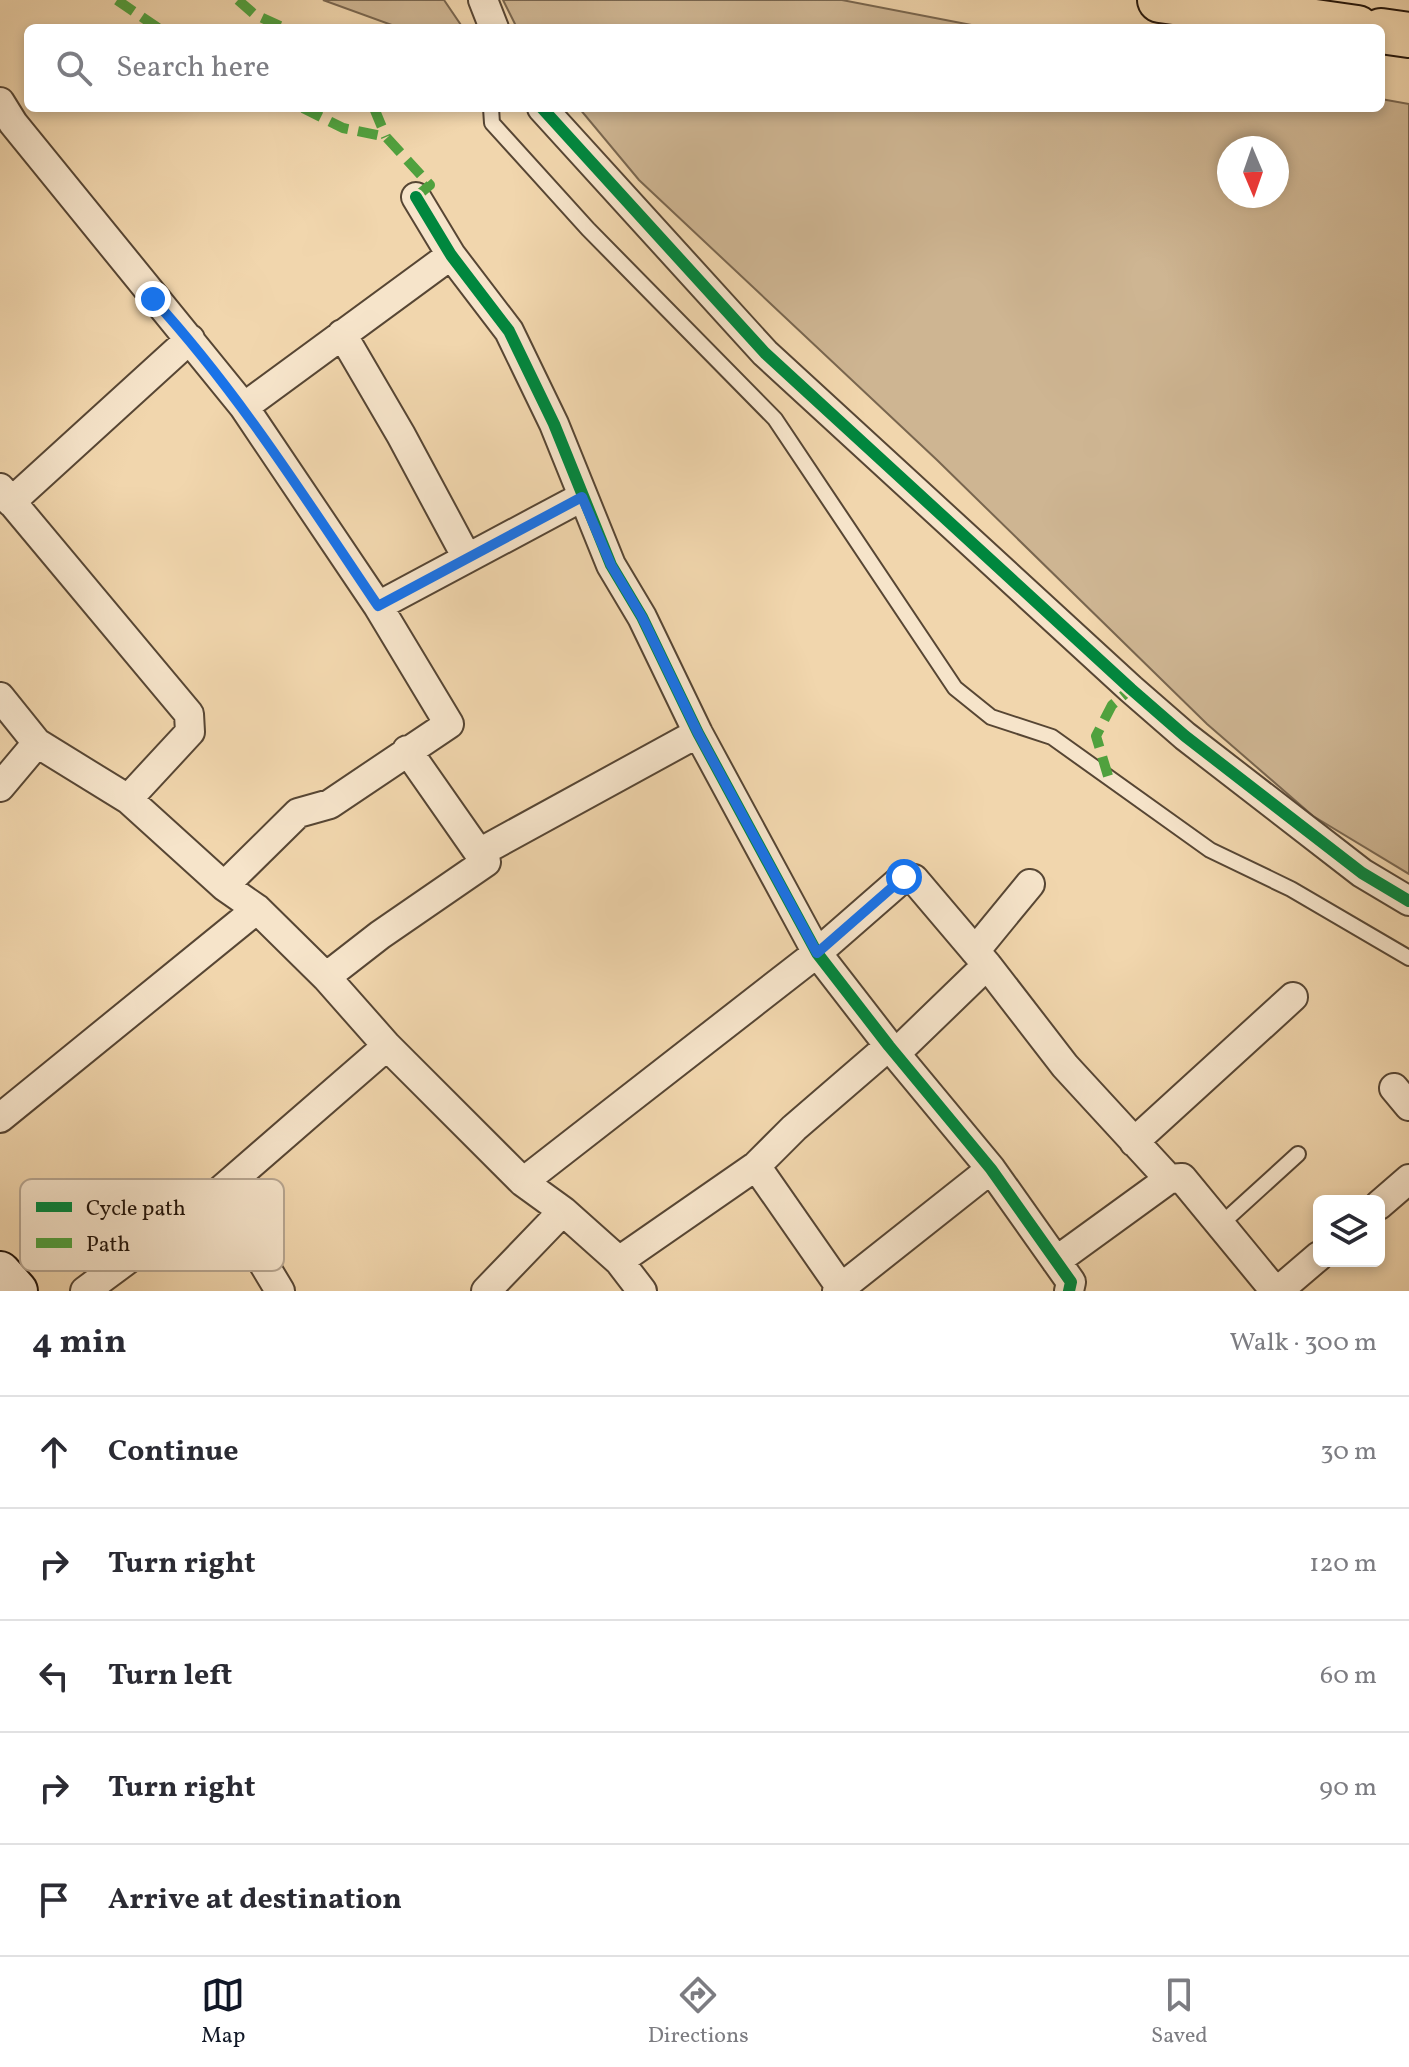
<!DOCTYPE html>
<html lang="en">
<head>
<meta charset="utf-8">
<style>
	body { margin:0; font-family:Vollkorn,serif; background:#f7f7f7; color:#2b2b33 }
	.controls { position:absolute; right:24px; bottom:24px; display:grid; overflow:hidden; border-radius:12px; box-shadow:0 4px 12px #0003 }
	.controls button { width:72px; height:72px; display:grid; place-items:center; padding:0; border:0; border-bottom:2px solid #e1e1e2; background:#fff; color:#2b2b33; font:40px sans-serif }
	.compass { position:absolute; left:1217px; top:136px; width:72px; height:72px; border-radius:50%; background:#fff; box-shadow:0 4px 12px #0003; rotate:178deg }
	.stop { position:absolute; width:24px; height:24px; margin:-18px; border:6px solid #1a73e8; border-radius:50%; background:#fff }
	.stop.end { background:#1a73e8; border-color:#fff; box-shadow:0 2px 8px #0008 }
	.list { margin:0; padding:0; list-style:none }
	h2 { display:flex; justify-content:space-between; align-items:center; height:104px; margin:0; padding:0 32px; font-size:34px }
	h2 small { font-size:26px; font-weight:400; color:#7c7c81 }
	.list li { display:grid; grid-template-columns:52px 1fr auto; gap:24px; align-items:center; box-sizing:border-box; height:112px; padding:0 32px; border-top:2px solid #e1e1e2 }
	.list b { display:block; font-size:30px; white-space:nowrap }
	.list em { font-size:26px; font-style:normal; color:#7c7c81 }
	.icon { flex:none; width:44px; height:44px; fill:none; stroke:currentColor; stroke-width:2; stroke-linecap:round; stroke-linejoin:round }
	.map { position:relative; flex:none; width:1409px; height:1291px; overflow:hidden }
	.search { position:absolute; background:#fff; box-shadow:0 4px 12px #0003; left:24px; right:24px; top:24px; height:88px; display:flex; align-items:center; gap:20px; box-sizing:border-box; padding:0 28px; border-radius:12px; color:#7c7c81; font-size:30px }
	.sheet { height:664px; background:#fff }
	nav { display:flex; justify-content:space-around; align-items:center; box-sizing:border-box; height:112px; border-top:2px solid #e1e1e2; background:#fff; font-size:22px; color:#7c7c81 }
	nav a { display:grid; justify-items:center; gap:4px }
	nav .on { color:#111827 }
	.map>svg:first-child { display:block }
	.green { fill:#ceb592; stroke:#79664f; stroke-width:2; fill-rule:evenodd }
	.lines { fill:none; stroke-linecap:round; stroke-linejoin:round }
	.service-casing { stroke:#574634; stroke-width:18 }
	.minor-casing { stroke:#574634; stroke-width:32 }
	.secondary-casing { stroke:#24160c; stroke-width:44 }
	.trunk-casing { stroke:#24160c; stroke-width:48 }
	.service { stroke:#f6e4ca; stroke-width:14 }
	.minor { stroke:#f6e4ca; stroke-width:28 }
	.secondary { stroke:#f6e4ca; stroke-width:40 }
	.trunk { stroke:#f1d6ad; stroke-width:44 }
	.quiet { stroke:#50a13e; stroke-width:10; stroke-dasharray:20 10; stroke-linecap:butt }
	.cycleway-casing { stroke:#f6e4ca; stroke-width:17 }
	.cycleway { stroke:#00873e; stroke-width:12 }
	.route { stroke:#1a73e8; stroke-width:10 }
	.key { fill:#f6e4ca; stroke:#b7a691; stroke-width:2 }
	.key-label { font-size:22px; fill:#24160c }
</style>
</head>
<body>
<div class="map">
<svg width="1409" height="1291" viewBox="0 0 1409 1291">
	<rect width="100%" height="100%" fill="#f1d6ad"/>
	<filter id="stains"><feTurbulence type="fractalNoise" baseFrequency=".0025" numOctaves="4"/><feColorMatrix values="0 0 0 0 .2 0 0 0 0 .09 0 0 0 0 .02 0 0 0 .5 -.17"/></filter>
	<radialGradient id="worn" r=".72"><stop offset=".6" stop-color="#630" stop-opacity="0"/><stop offset="1" stop-color="#630" stop-opacity=".3"/></radialGradient>
	<path class="green" d="M323,0H444L463,28H400Z
		M503,0H842L987,28H517Z
		M1381,99L1409,104V874L1313,816L1207,724L937,460L639,180L579,108H1381ZM1277,148V196H1229V148Z"/>
	<g class="lines">
		<defs>
			<path id="service" d="M491,108L492,123L588,229L775,419L955,688L991,717L1052,737L1210,850L1291,889L1409,958
				M1220,1225L1298,1154"/>
			<path id="minor" d="M483,0L494,28
				M0,102L13,123L244,407L451,255
				M542,108L765,353L1131,689L1185,736L1362,873L1409,901
				M416,197L451,255L509,331L554,424L611,565L642,617L698,733L817,953L889,1046L991,1169L1071,1282L1069,1291
				M342,334L401,435L467,558
				M0,488L189,714L190,732L128,799
				M11,502L190,339
				M378,606L582,497
				M0,697L37,743
				M407,750L479,853
				M0,787L37,743L128,799L224,886L257,909L326,977
				M224,886L298,813L330,804L449,724L378,606L244,407
				M975,951L1030,884
				M895,1054L987,965
				M1394,1088L1409,1106
				M0,1118L257,909
				M1134,1142L1293,997
				M756,1166L841,1288
				M523,1182L817,953L904,877L914,879L987,965L1065,1066L1169,1179
				M1379,1205L1409,1179
				M619,1261L756,1166L794,1128L889,1046
				M1056,1261L1169,1179L1182,1178L1275,1291
				M85,1291L220,1191
				M280,1291L220,1191L387,1046
				M486,1291L563,1211
				M642,1291L619,1261L563,1211L523,1182L387,1046L326,977L380,935L486,862L479,853L698,733
				M837,1291L991,1169
				M1278,1291L1319,1256"/>
			<path id="secondary" d="M0,1272L17,1291"/>
			<path id="trunk" d="M1160,0L1357,28
				M1381,31L1409,35"/>
		</defs>
		<use href="#service" class="service-casing"/>
		<use href="#minor" class="minor-casing"/>
		<use href="#secondary" class="secondary-casing"/>
		<use href="#trunk" class="trunk-casing"/>
		<use href="#service" class="service"/>
		<use href="#minor" class="minor"/>
		<use href="#secondary" class="secondary"/>
		<use href="#trunk" class="trunk"/>
		<path class="quiet" d="M117,0L158,28
			M238,0L254,14L284,28
			M303,108L343,128L386,137L430,185L416,197
			M374,108L386,137
			M1108,776L1096,736L1112,705L1131,689"/>
		<defs>
			<path id="cycleway" d="M542,108L765,353L1131,689L1185,736L1362,873L1409,901
				M416,197L451,255L509,331L554,424L611,565L642,617L698,733L817,953L889,1046L991,1169L1071,1282L1069,1291"/>
		</defs>
		<use href="#cycleway" class="cycleway-casing"/>
		<use href="#cycleway" class="cycleway"/>
	</g>
	<g class="lines">
		<path class="route" d="M153,299C239,393 307,501 378,606L582,497L611,565L642,617L698,733L817,953L904,877"/>
	</g>
	<rect x="20" y="1179" width="264" height="92" rx="12" class="key"/>
	<rect x="36" y="1202" width="36" height="10" fill="#00873e"/>
	<rect x="36" y="1238" width="36" height="10" fill="#50a13e"/>
	<g class="key-label">
		<text x="86" y="1215">Cycle path</text>
		<text x="86" y="1251">Path</text>
	</g>
	<rect width="100%" height="100%" filter="url(#stains)"/>
	<rect width="100%" height="100%" fill="url(#worn)"/>
</svg>
<div class="controls">
<button><svg class="icon" aria-label="layers" viewBox="0 0 24 24"><path d="M12 4l9 5-9 5-9-5zM3 14l9 5 9-5"/></svg></button>
</div>
<svg class="compass" viewBox="-18 -18 36 36"><path d="M0-13l5 13h-10z" fill="#e53935"/><path d="M0 13l5-13h-10z" fill="#7c7c81"/></svg>
<div class="stop" style="left:904px;top:877px"></div>
<div class="stop end" style="left:153px;top:299px"></div>
<div class="search"><svg class="icon" aria-label="search" viewBox="0 0 24 24"><circle cx="10" cy="10" r="6"/><path d="M15 15l6 6"/></svg>Search here</div>
</div>
<section class="sheet">
<h2>4 min<small>Walk · 300 m</small></h2>
<ul class="list">
<li><svg class="icon" aria-label="ahead" viewBox="0 0 24 24"><path d="M12 20V5M6 11l6-6 6 6"/></svg><div><b>Continue</b></div><em>30 m</em></li>
<li><svg class="icon" aria-label="right" viewBox="0 0 24 24"><path d="M7 20v-9h11M14 6l5 5-5 5"/></svg><div><b>Turn right</b></div><em>120 m</em></li>
<li><svg class="icon" aria-label="left" viewBox="0 0 24 24"><path d="M17 20v-9H6M10 6l-5 5 5 5"/></svg><div><b>Turn left</b></div><em>60 m</em></li>
<li><svg class="icon" aria-label="right" viewBox="0 0 24 24"><path d="M7 20v-9h11M14 6l5 5-5 5"/></svg><div><b>Turn right</b></div><em>90 m</em></li>
<li><svg class="icon" aria-label="arrive" viewBox="0 0 24 24"><path d="M6 21V4h12l-3 4 3 4H6"/></svg><div><b>Arrive at destination</b></div></li>
</ul>
</section>
<nav>
<a class="on"><svg class="icon" aria-label="map" viewBox="0 0 24 24"><path d="M3 6l6-2 6 2 6-2v14l-6 2-6-2-6 2zM9 4v14M15 6v14"/></svg>Map</a>
<a><svg class="icon" aria-label="directions" viewBox="0 0 24 24"><path d="M12 3l9 9-9 9-9-9zM9 14v-3h6M13 9l2 2-2 2"/></svg>Directions</a>
<a><svg class="icon" aria-label="saved" viewBox="0 0 24 24"><path d="M7 4h10v16l-5-4-5 4z"/></svg>Saved</a>
</nav>
</body>
</html>
